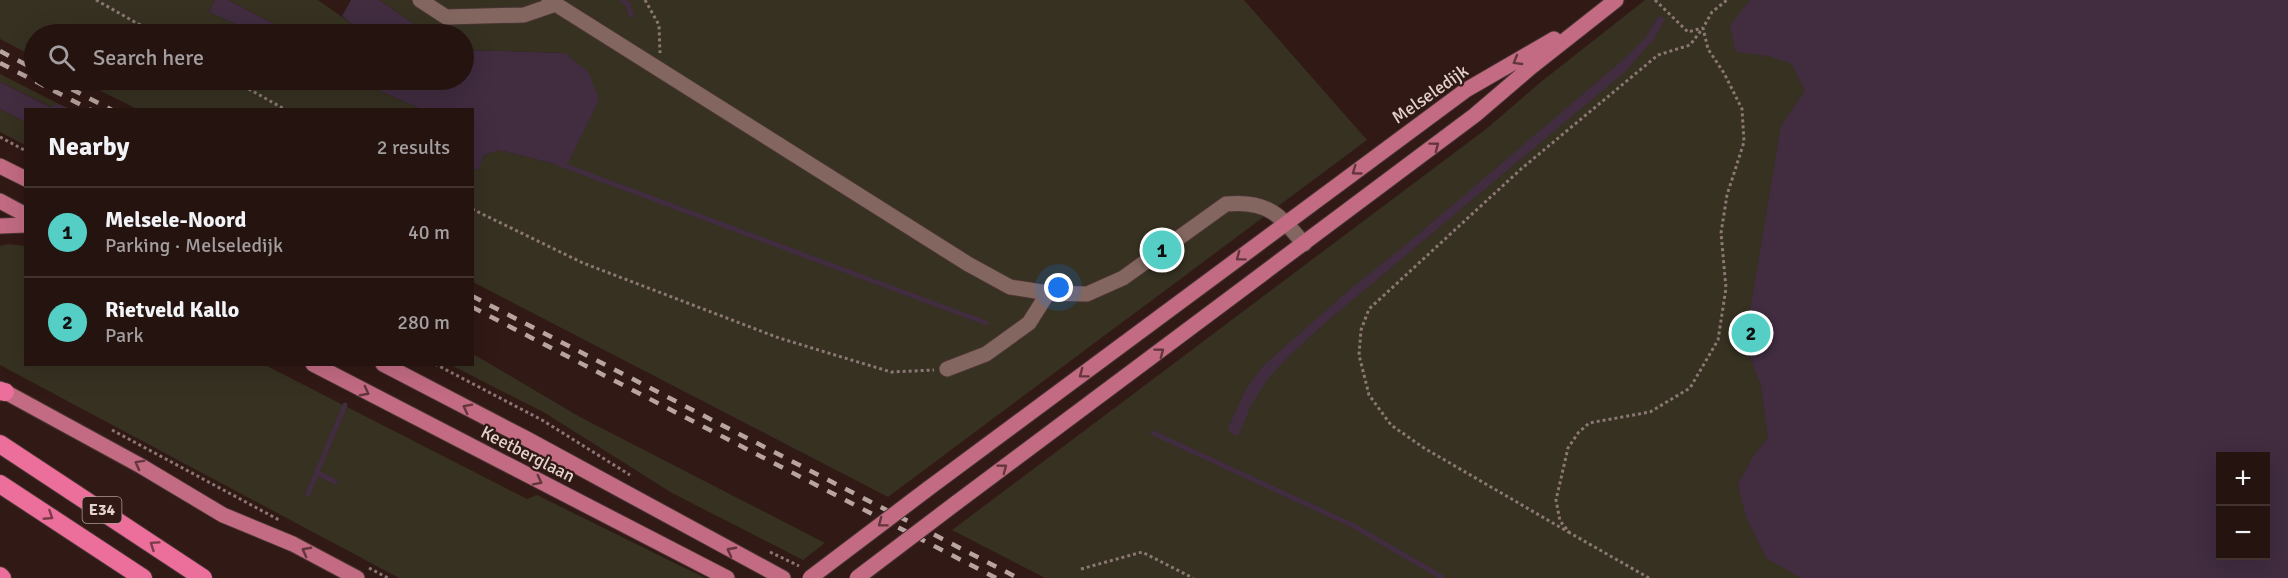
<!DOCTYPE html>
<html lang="en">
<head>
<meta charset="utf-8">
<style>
	body { margin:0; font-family:Signika,sans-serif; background:#31201e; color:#f1f3f6 }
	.controls { position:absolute; right:18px; bottom:18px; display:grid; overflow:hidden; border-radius:0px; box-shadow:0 6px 24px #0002 }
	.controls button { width:54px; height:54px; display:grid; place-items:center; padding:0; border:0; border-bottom:2px solid #423230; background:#251310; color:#f1f3f6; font:30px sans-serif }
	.you { position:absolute; left:1059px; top:288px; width:21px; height:21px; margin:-15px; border:4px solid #fff; border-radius:50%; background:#1a73e8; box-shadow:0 0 0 9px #1a73e833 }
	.badge { display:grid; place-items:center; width:39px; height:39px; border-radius:50%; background:#55cec5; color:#111; font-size:20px; font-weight:700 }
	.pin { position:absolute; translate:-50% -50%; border:3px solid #fff; box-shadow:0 2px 6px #0006 }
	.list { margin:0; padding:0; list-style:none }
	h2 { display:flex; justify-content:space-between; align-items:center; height:78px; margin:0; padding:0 24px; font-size:26px }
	h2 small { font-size:20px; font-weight:400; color:#a39e9f }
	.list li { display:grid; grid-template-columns:39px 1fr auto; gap:18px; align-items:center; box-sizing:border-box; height:90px; padding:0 24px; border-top:2px solid #423230 }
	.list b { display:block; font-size:22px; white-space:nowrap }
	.list p { margin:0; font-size:20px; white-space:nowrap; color:#a39e9f }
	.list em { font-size:20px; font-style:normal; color:#a39e9f }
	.icon { flex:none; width:33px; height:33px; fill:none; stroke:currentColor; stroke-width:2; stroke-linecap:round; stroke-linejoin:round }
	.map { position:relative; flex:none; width:2288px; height:578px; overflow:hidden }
	.search { position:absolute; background:#251310; box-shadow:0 6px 24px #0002; left:24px; top:24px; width:450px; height:66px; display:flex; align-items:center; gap:15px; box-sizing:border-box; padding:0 21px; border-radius:33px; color:#a39e9f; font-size:22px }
	.panel { position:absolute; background:#251310; box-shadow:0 6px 24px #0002; left:24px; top:108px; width:450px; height:258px; border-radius:0px }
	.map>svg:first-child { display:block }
	.green { fill:#363121; fill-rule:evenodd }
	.water { fill:#412c40; fill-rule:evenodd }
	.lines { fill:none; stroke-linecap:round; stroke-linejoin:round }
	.stream { stroke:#412c40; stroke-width:5 }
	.minor-casing { stroke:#483533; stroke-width:17 }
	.major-casing { stroke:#483533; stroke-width:17 }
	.highway-casing { stroke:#483533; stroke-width:20 }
	.path { stroke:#8b7773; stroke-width:3; stroke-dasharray:3 3; stroke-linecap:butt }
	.minor { stroke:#836660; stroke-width:15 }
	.major { stroke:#c26b83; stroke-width:15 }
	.highway { stroke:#ec6e9b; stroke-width:18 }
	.rail { stroke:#b8a5a1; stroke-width:4.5; stroke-dasharray:10 10; stroke-linecap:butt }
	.major-bridge-casing { stroke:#483533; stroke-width:17; stroke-linecap:butt }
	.major-bridge { stroke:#c26b83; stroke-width:15 }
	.oneway { stroke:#64363c }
	.oneway2 { stroke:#7c3b4b }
	.labels { text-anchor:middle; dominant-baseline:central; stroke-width:4.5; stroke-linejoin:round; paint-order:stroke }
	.shield { fill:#311915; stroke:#ad9a96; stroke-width:1.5 }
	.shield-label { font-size:16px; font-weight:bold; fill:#e2d1cd }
	.street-label { font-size:18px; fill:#e2d1cd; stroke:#311915 }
</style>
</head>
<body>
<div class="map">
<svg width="2288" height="578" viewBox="0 0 2288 578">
	<rect width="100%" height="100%" fill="#311915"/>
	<path class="green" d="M0,0H215L209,12L257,34H34V57L0,39Z
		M228,0H318L352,24L358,34H294Z
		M379,0H1244L1367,140L888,497L473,282V168L478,171L484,154L499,150L566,167L565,53L464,50V34H429Z
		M1645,0H2288V578H1045L952,530L1486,129L1542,81ZM2220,456H2266V556H2220Z
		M0,74L59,104L51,107L0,82Z
		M79,80H355L421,109H137Z
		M0,109L25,122V145L0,132Z
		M8,244L25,246L26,364L265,365L527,499L537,495L705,578H399L0,365V246Z
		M473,354L580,417L825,543L803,560L672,493L545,413L451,365L472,364Z"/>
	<path class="water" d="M215,0H228L294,34H257L209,12Z
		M351,0H379L429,34H358L352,24L342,16Z
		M1750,0H2288V578H1801L1766,558L1746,517L1738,484L1753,457L1768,437L1761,386L1748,351L1750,312L1781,126L1805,91L1792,64L1768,56L1736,52L1730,25ZM2220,456H2266V556H2220Z
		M1659,15L1665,19L1655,38L1625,72L1325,323L1287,358L1268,379L1251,405L1239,435L1236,436L1227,430L1246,389L1263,366L1349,290L1409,242L1624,59L1645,38Z
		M464,50L565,53L589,73L599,100L566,167L499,150L484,155L478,171L473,168L472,110L421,109L355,80H464Z
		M0,82L50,107L59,104L70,109L26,110L25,122L0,109Z"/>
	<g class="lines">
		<path class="stream" d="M622,0L628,4L631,15
			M560,164L986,323
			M1153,433L1354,526L1443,578
			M318,473L335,482
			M308,494L345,405"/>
		<defs>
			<path id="minor" d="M420,0L446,17L524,15L556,4
				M549,0L968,264L1010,287L1048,293L1087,294L1123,278L1226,204C1267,200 1279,214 1304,244
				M947,369L986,354L1029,323L1048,293"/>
			<path id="major" d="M0,166L26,179
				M0,201L26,215
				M0,226L26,225
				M313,364L727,578
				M383,364L527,439L783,578
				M0,389L141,466L223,515L293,544L357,578
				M929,488L1466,90L1554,39
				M956,503L1475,115L1531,67L1616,0"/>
			<path id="highway" d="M0,391L5,392
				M0,444L203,578
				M0,484L143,578
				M0,576L2,578"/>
		</defs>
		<use href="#minor" class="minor-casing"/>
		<use href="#major" class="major-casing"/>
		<use href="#highway" class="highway-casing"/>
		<path class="path" d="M96,0L156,34
			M645,0L659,25L660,53
			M1655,0L1688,32L1702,28
			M233,80L286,110
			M0,137L26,151
			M472,209L583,263L779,338L891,372L934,370
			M435,364L542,420L630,475
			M112,430L281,521
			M1570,533L1424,448L1391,425L1369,395L1359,355L1361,330L1369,309L1521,169L1658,55L1690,45L1703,28
			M770,552L799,566
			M369,568L388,578
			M1081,569L1142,552L1193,578
			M1649,578L1570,533L1560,521L1556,500L1568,448L1578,433L1589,423L1650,412L1690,388L1718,340L1726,288L1721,233L1727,195L1744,142L1742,109L1724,73L1708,49L1703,28L1712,12L1727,0"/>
		<use href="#minor" class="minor"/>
		<use href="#major" class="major"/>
		<use href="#highway" class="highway"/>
		<path class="rail" d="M0,51L34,69
			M0,63L91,110
			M54,80L112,110
			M472,296L1018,578
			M472,307L996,578"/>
		<defs>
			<path id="major-bridge" d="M810,578L929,488
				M857,578L956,503"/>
		</defs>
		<use href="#major-bridge" class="major-bridge-casing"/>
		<use href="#major-bridge" class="major-bridge"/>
	</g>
	<defs><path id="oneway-chevron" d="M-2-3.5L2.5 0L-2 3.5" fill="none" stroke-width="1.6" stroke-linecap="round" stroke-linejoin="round" transform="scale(1.5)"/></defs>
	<g class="oneway">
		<use href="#oneway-chevron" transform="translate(1517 61) rotate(150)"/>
		<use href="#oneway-chevron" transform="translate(1435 146) rotate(-37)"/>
		<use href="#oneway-chevron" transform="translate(1356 171) rotate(144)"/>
		<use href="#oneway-chevron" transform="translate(1240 257) rotate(143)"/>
		<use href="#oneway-chevron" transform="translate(1160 352) rotate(-37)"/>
		<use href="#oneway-chevron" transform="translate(1083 374) rotate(143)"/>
		<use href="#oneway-chevron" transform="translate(365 392) rotate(28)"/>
		<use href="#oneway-chevron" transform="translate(467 408) rotate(-153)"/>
		<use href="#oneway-chevron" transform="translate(139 464) rotate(-151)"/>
		<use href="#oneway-chevron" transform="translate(1003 468) rotate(-37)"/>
		<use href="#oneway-chevron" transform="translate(538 481) rotate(27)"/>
		<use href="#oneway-chevron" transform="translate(882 523) rotate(143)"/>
		<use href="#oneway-chevron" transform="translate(306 551) rotate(-152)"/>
		<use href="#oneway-chevron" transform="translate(731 551) rotate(-152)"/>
	</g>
	<g class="oneway2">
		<use href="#oneway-chevron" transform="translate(49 516) rotate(33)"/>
		<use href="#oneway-chevron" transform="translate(154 545) rotate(-146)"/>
	</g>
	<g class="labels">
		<rect class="shield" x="82.5" y="497" width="39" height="26" rx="4.5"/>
		<g class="shield-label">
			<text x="102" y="510">E34</text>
		</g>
		<g class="street-label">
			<text transform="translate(1430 94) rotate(-35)">Melseledijk</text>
			<text transform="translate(528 454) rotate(27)">Keetberglaan</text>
		</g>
	</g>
</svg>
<div class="controls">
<button>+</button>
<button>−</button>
</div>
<div class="you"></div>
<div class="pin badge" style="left:1162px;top:250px">1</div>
<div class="pin badge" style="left:1751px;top:333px">2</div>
<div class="search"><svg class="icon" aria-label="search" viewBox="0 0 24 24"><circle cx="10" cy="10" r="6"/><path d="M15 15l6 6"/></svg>Search here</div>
<section class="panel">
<h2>Nearby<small>2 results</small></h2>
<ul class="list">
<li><span class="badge">1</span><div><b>Melsele-Noord</b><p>Parking · Melseledijk</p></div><em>40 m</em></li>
<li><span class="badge">2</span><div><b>Rietveld Kallo</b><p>Park</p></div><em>280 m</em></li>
</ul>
</section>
</div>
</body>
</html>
